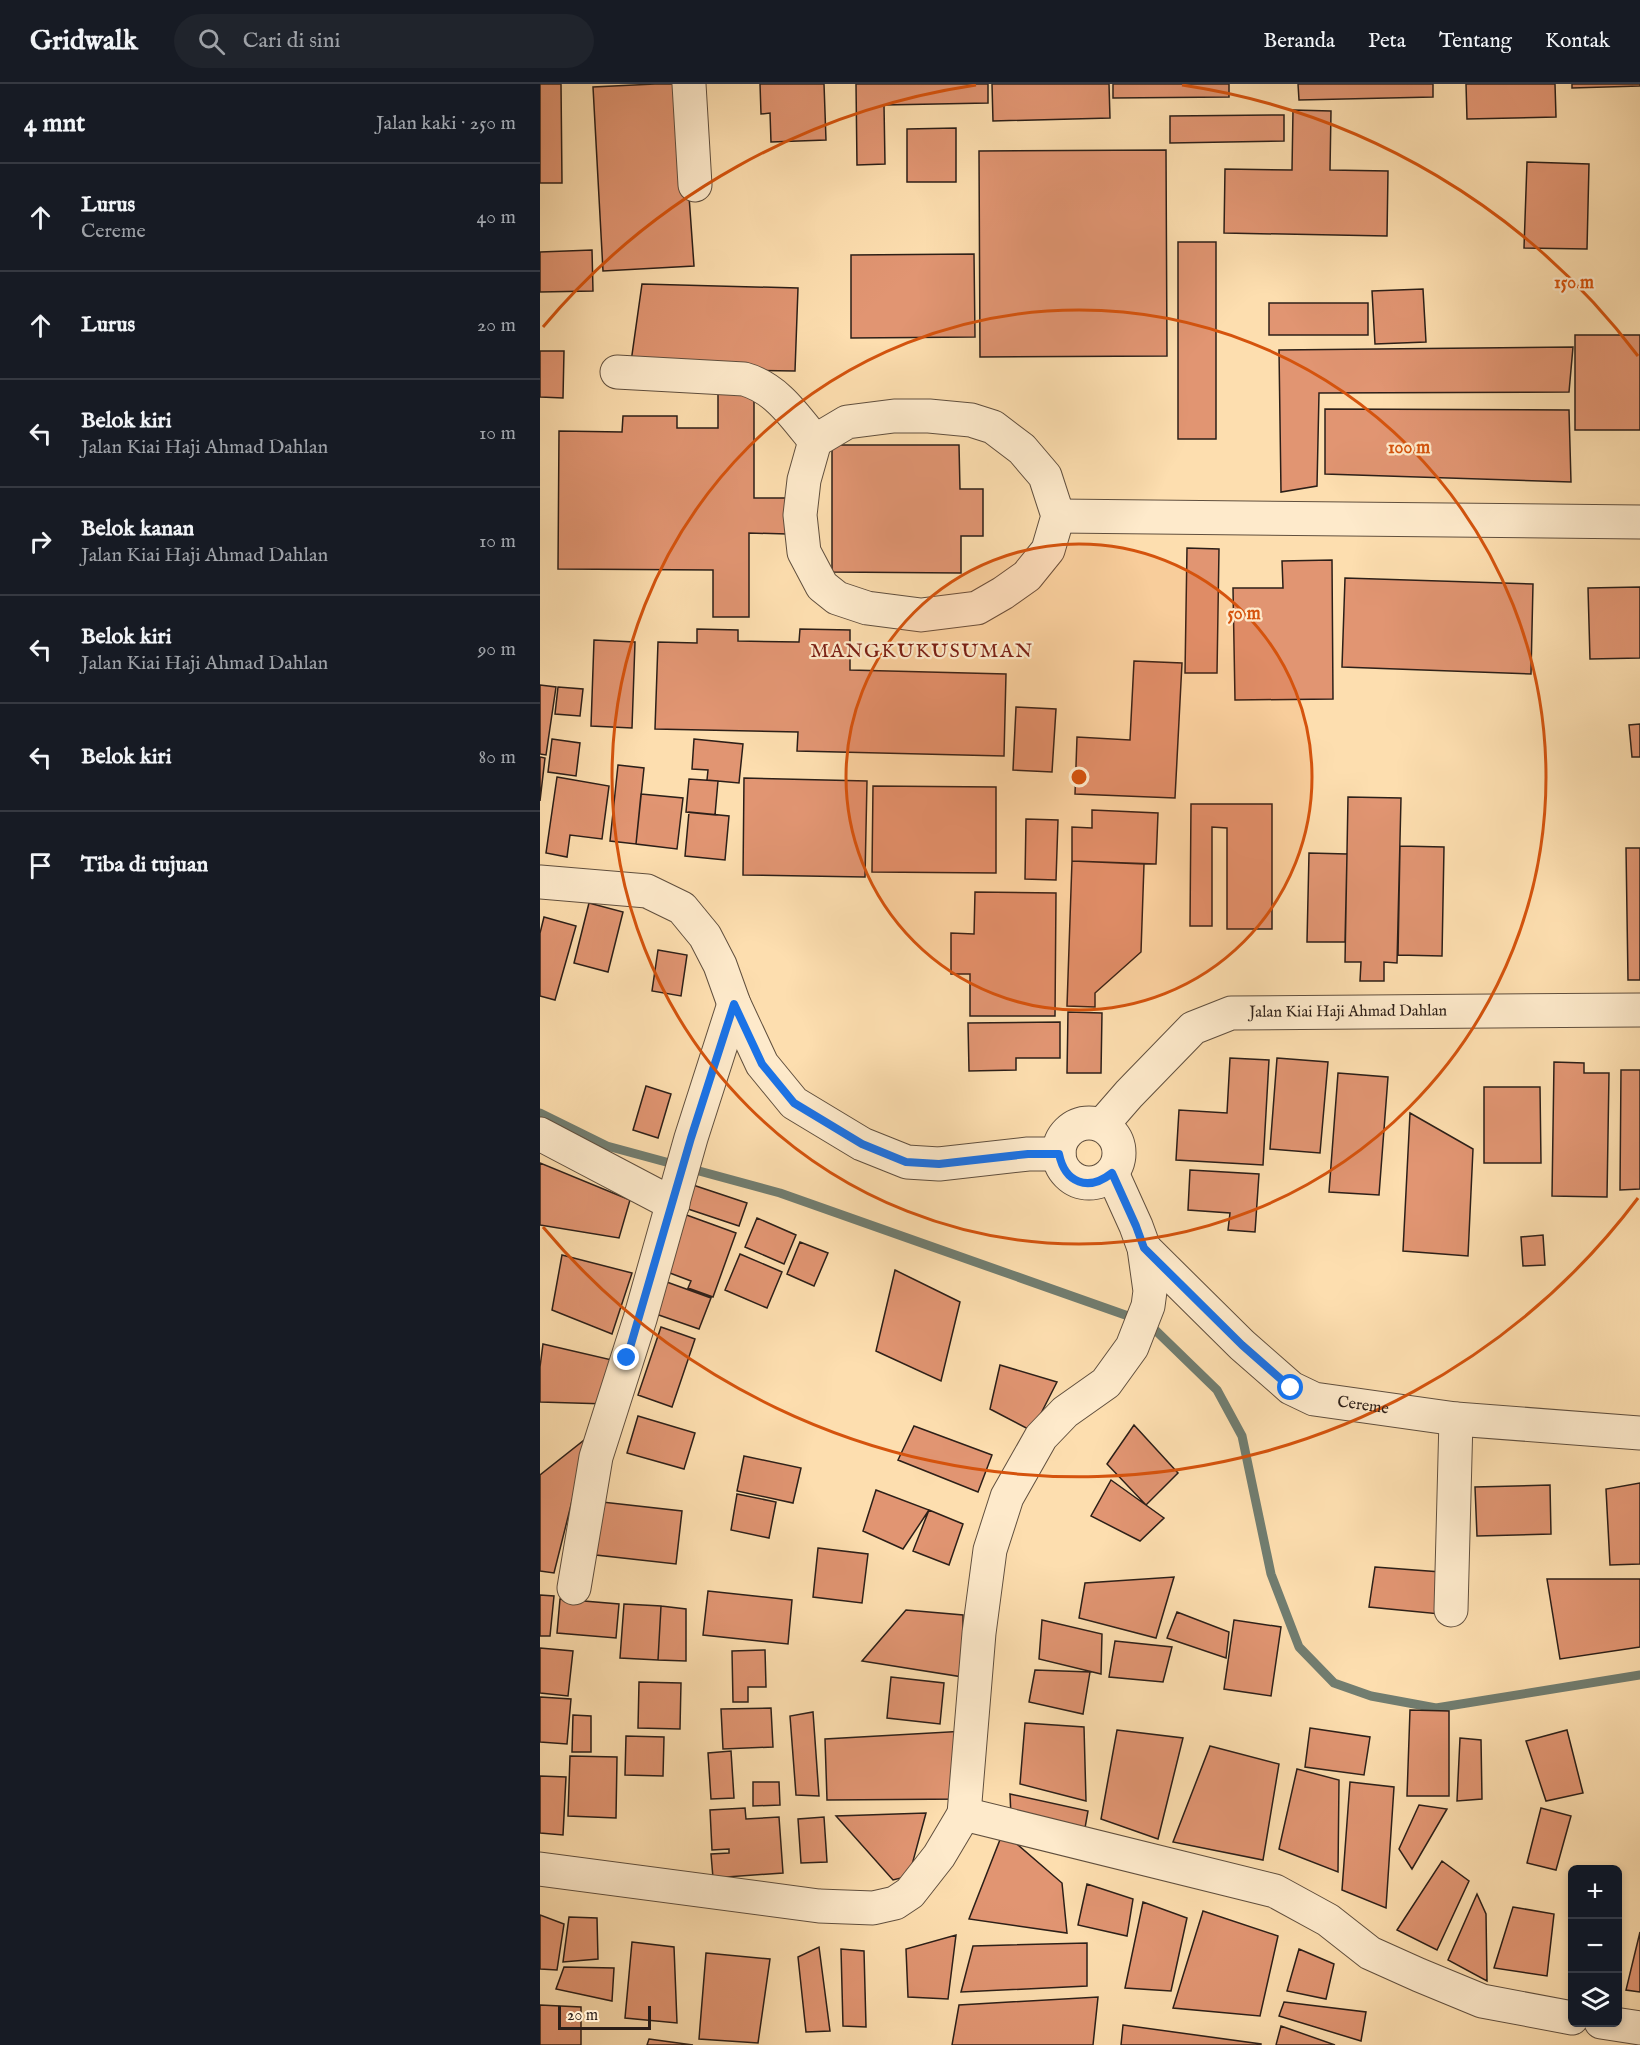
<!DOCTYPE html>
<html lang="id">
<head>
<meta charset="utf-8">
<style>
	body { margin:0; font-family:"IM FELL English",serif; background:#20242c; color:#f1f3f6 }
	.controls { position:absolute; right:18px; bottom:18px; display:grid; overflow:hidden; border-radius:9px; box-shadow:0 3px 9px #0003 }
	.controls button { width:54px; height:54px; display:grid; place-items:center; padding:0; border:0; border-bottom:2px solid #363941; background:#171b24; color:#f1f3f6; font:30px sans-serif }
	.scale { position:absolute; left:18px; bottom:15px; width:93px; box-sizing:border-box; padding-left:6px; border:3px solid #2c1f18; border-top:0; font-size:16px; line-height:21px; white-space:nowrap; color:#2c1f18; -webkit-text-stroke:4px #feeacb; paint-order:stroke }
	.stop { position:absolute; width:18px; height:18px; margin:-14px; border:4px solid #1a73e8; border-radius:50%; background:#fff }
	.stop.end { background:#1a73e8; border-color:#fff; box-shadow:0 2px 6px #0008 }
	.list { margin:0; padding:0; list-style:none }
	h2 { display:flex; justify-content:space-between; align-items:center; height:78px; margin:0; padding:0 24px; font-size:26px }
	h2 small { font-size:20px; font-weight:400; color:#9ea1a6 }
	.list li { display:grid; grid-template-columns:39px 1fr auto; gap:18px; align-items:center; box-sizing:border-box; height:108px; padding:0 24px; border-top:2px solid #363941 }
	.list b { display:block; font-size:22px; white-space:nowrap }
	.list p { margin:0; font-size:20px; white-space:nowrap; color:#9ea1a6 }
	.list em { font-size:20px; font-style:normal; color:#9ea1a6 }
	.icon { flex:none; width:33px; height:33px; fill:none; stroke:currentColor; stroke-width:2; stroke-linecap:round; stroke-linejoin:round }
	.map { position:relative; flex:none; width:1100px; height:1961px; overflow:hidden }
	header { display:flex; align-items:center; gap:36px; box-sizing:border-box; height:84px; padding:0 30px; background:#171b24; border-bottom:2px solid #363941 }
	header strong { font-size:28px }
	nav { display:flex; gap:33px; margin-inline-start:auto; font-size:21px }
	.search { width:420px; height:54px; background:#20242c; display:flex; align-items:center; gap:15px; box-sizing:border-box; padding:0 21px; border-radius:33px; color:#9ea1a6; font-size:22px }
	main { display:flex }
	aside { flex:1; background:#171b24 }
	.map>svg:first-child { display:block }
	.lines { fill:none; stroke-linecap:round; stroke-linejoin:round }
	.stream { stroke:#717d70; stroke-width:9 }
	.building { fill:#e19572; stroke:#2c1f18; stroke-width:1.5 }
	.minor-casing { stroke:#604f3e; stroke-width:35 }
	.minor { stroke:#feeacb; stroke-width:33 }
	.route { stroke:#1a73e8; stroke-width:8 }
	.ring { fill:none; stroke:#d5530d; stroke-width:3 }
	.labels { text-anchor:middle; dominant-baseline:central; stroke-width:4.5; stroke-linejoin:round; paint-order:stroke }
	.street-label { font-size:16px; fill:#2c1f18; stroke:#feeacb }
	.quarter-label { font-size:20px; letter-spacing:1.5px; fill:#7a1f14; stroke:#feeacb }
	.centre { fill:#d5530d; stroke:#feeacb; stroke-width:3 }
	.ring-label { font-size:18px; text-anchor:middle; font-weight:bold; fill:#d5530d; stroke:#feeacb; stroke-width:4.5; stroke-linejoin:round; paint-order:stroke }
</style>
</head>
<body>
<header>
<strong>Gridwalk</strong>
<div class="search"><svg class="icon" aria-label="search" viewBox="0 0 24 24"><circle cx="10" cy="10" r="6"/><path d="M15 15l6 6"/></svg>Cari di sini</div>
<nav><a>Beranda</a><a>Peta</a><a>Tentang</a><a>Kontak</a></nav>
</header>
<main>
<aside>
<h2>4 mnt<small>Jalan kaki · 250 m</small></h2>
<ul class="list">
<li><svg class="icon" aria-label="ahead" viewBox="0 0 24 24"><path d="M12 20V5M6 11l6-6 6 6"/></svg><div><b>Lurus</b><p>Cereme</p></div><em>40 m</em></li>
<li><svg class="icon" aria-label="ahead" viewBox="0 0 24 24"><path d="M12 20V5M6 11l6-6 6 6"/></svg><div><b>Lurus</b></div><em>20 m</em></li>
<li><svg class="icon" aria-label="left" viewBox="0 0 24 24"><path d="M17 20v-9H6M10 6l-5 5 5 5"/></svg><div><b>Belok kiri</b><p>Jalan Kiai Haji Ahmad Dahlan</p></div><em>10 m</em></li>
<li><svg class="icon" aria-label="right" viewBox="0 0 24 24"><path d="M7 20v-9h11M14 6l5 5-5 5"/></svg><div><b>Belok kanan</b><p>Jalan Kiai Haji Ahmad Dahlan</p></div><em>10 m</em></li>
<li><svg class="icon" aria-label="left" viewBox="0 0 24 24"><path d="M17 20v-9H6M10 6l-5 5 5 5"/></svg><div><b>Belok kiri</b><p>Jalan Kiai Haji Ahmad Dahlan</p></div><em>90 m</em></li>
<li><svg class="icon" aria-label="left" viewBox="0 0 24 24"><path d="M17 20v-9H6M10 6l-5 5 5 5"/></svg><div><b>Belok kiri</b></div><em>80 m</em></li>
<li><svg class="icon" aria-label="arrive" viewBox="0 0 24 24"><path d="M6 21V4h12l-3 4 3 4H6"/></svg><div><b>Tiba di tujuan</b></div></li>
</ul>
</aside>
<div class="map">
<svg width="1100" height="1961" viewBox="0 0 1100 1961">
	<rect width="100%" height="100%" fill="#fddeaf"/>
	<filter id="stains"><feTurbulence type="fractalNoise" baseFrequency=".00333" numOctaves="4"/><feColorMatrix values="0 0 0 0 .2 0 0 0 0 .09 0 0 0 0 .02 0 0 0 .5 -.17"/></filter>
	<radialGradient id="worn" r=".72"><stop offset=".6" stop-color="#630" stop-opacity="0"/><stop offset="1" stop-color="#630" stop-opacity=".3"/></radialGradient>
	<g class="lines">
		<path class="stream" d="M0,1029L67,1062L240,1109L608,1239L677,1306L702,1352L731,1490L759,1563L794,1599L831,1612L896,1624L1100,1591"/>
	</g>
	<path class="building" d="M0,0H21L22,99H0Z
		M115,0H141L154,182L63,187L53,3Z
		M220,0H284L286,56L231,58L230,29L221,30Z
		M316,0H448V19L344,21L345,80L317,81Z
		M452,0H569L570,34L453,37Z
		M573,0H689V13L573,14Z
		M758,0H893V13L759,16Z
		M926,0H1015L1016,33L927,35Z
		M1032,0H1100V2L1032,4Z
		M753,26L791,27L790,86L848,87L847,152L684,149L685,85L752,86Z
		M744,31V57L630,59V32Z
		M416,44V98H367V45Z
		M626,66L627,272L440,273L439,67Z
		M987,78L1049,80L1047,165L984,164Z
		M638,158H676V355H638Z
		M52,166L53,207L0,208V168Z
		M434,170L435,253L311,254V171Z
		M102,200L258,204L255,287L90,285Z
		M883,205L886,258L835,260L832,207Z
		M729,219H828V251H729Z
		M1035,251H1100V346H1035Z
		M1033,263L1029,308L779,309L777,402L741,408L739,266Z
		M0,267H24L23,314L0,313Z
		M178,303L214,304V414H247V450L209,449V533H173V486L18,485L19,347L82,348L83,332H137V344H178Z
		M785,325L1029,326L1031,398L785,390Z
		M292,361H419L420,405H443V452H421V489L292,488Z
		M647,464L679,465L677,589H645Z
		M792,476L793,615L695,616L693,504H743L742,477Z
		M805,494L993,500L991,590L802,583Z
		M1100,503V574L1050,575L1048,504Z
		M157,545L198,546V557L259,558L260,545L310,546V586L466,590L464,672L257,667L258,648L115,645L118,558L157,559Z
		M54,556L95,558L92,644L51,642Z
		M594,577L642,579L635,714L535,710L537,653L590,656Z
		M0,601L16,603L6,671L0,670Z
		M18,603L43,605L40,632L15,630Z
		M476,623L516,625L512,688L473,686Z
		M1100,640V673H1092L1089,641Z
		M12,655L40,659L36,692L8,688Z
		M154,655L203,660L199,699L167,696L168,686L152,685Z
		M0,673L5,674L0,717Z
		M78,681L104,684L96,760L70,757Z
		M17,693L69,702L62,755L30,751L27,773L6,769Z
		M204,694L327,697L325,793L203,791Z
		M149,695L178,697L175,731L146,728Z
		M333,702L456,703V789L332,788Z
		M101,710L143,714L137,765L96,760Z
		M808,713L861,714L857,879L844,878V897H820L821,878H805Z
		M651,720H732V845H687V744L672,743V842H650Z
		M552,726L618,729L616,780L532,777V743L552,744Z
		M149,728L189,732L185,776L145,772Z
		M486,735L518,736L516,796L485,795Z
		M860,762L904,763L902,872L858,871Z
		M1086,764H1100V896H1088Z
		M769,769L807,770L805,858H767Z
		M532,777L604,780L601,868L555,909V923L527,922Z
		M435,808L516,809L515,932H430V890H411V849L434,850Z
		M49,819L83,828L68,888L34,879Z
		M4,833L36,842L15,916L0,912V849Z
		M118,866L147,871L141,912L112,907Z
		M528,928L562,929L561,989H527Z
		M520,938V974H476V986L429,987L428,939Z
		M690,974L729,976L723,1081L636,1076L639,1026L687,1029Z
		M737,974L788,978L780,1069L730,1065Z
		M1014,978L1044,979V989H1069L1067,1113L1012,1112Z
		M1081,986H1100V1105L1080,1106Z
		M798,989L848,993L839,1111L789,1108Z
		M106,1002L131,1010L118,1054L93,1046Z
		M944,1003H1000L1001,1079H944Z
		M870,1029L933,1065L928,1172L863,1167Z
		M0,1079L90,1116L79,1154L0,1141Z
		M650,1086L719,1090L715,1148L688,1146L690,1129L648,1126Z
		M150,1100L207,1119L199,1142L142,1123Z
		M141,1129L196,1149L173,1213L148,1204L151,1197L122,1186Z
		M217,1134L256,1151L244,1180L205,1163Z
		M1003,1151L1005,1181L983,1182L981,1153Z
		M260,1158L288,1169L274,1202L247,1190Z
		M200,1170L242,1188L227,1224L185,1206Z
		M22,1171L92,1189L72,1250L12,1226Z
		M355,1186L420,1218L401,1297L336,1267Z
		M124,1197L171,1214L159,1245L113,1229Z
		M121,1243L155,1255L132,1323L98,1311Z
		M3,1260L72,1276L67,1320L0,1318V1283Z
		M460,1281L517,1298L492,1347L450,1325Z
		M98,1332L155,1349L144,1385L87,1369Z
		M594,1341L638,1389L606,1421L567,1380Z
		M374,1342L452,1371L438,1408L358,1376Z
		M48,1353L14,1489L0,1487V1391Z
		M204,1372L261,1384L253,1419L197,1407Z
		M571,1396L624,1434L600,1457L551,1432Z
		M1100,1399V1480L1070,1481L1066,1405Z
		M1010,1401L1011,1450L937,1452L935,1403Z
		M336,1406L389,1426L363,1465L323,1447Z
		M197,1410L236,1418L229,1454L191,1446Z
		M62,1418L142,1427L136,1480L56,1471Z
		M389,1426L423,1440L409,1481L373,1467Z
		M278,1464L328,1470L322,1519L273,1513Z
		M835,1483L901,1488L900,1530L829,1523Z
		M634,1493L616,1554L539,1534L545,1499Z
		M1007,1495H1100V1563L1020,1575Z
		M168,1507L252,1516L248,1560L163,1551Z
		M0,1511L14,1512L10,1552H0Z
		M20,1515L79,1520L76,1554L17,1549Z
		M84,1520L121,1522L118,1576L80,1574Z
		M121,1522L146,1525V1577L118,1576Z
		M366,1526L423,1531V1593L322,1577Z
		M637,1528L689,1548L686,1574L627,1554Z
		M502,1536L562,1550L561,1590L499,1575Z
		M694,1536L741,1543L731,1612L684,1605Z
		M575,1557L632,1563L623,1598L569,1593Z
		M0,1564L33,1567L28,1612L0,1609Z
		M225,1566L226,1603H208V1618H193L192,1567Z
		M495,1586L550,1588L543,1630L489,1618Z
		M351,1593L404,1599L400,1640L347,1634Z
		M99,1598L141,1599L140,1645L98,1644Z
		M0,1613L31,1615L27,1660L0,1658Z
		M231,1624L233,1663L183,1665L181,1625Z
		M870,1626L909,1627V1712H867Z
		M273,1628L279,1712L256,1711L250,1632Z
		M33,1631L51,1632V1668H32Z
		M485,1639L544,1643L546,1717L480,1700Z
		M770,1644L830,1653L824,1691L765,1683Z
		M577,1646L643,1654L618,1755L561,1735Z
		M1027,1646L1043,1709L1006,1717L986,1657Z
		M426,1647L425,1715L287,1716L285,1655Z
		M86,1652L124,1653L123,1692L85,1691Z
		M920,1654L941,1656L942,1715L917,1717Z
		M670,1662L739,1680L723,1776L633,1758Z
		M191,1667L194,1714L171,1715L168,1669Z
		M30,1672L77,1673L76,1734L28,1732Z
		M757,1685L799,1696L798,1788L739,1765Z
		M0,1692L26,1693L23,1751L0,1749Z
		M213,1698H239L240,1721L213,1722Z
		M810,1698L854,1703L846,1824L802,1806Z
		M470,1710L548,1727L545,1744L471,1732Z
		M879,1721L907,1725L872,1785L859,1765Z
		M205,1724L206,1735L239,1733L243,1789L173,1794L171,1770L189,1769V1765L172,1766L170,1726Z
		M1001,1724L1031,1732L1016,1786L987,1779Z
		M386,1729L369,1792L353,1796L296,1732Z
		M284,1733L287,1778L261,1779L258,1735Z
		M463,1748L522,1799L527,1849L429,1835Z
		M902,1777L929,1797L897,1866L857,1846Z
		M547,1800L593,1815L587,1852L538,1841Z
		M937,1810L946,1830L947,1897L908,1876Z
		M603,1818L647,1834L631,1907L585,1904Z
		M973,1823L1014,1830L1007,1892L954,1884Z
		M663,1827L738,1852L720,1932L633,1924Z
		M0,1831L24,1840L17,1886L0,1885Z
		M29,1833L57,1834L58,1875L23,1878Z
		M1100,1848V1908L1086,1906Z
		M416,1851L408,1915L368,1913L366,1865Z
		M92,1858L134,1863L137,1939L85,1934Z
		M547,1859V1902L421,1908L433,1862Z
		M279,1863L290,1947L266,1948L258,1873Z
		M301,1865L324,1867L326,1943L303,1942Z
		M759,1865L794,1880L786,1915L747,1907Z
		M166,1869L230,1875L218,1959L159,1955Z
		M24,1883L74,1884L72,1917L16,1905Z
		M558,1913L553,1961H412L419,1921Z
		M744,1918L826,1928L821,1957L739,1932Z
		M0,1921L41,1923V1961H0Z
		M583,1941L721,1960V1961H581Z
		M741,1942L795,1961H736Z
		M109,1955L153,1961H107Z"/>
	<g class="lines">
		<defs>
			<g id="minor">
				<path d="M149,0L155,101"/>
				<path d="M77,288L204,295C236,304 254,331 275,357"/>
				<path d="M354,332H389L431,336L453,343L482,365L505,392L518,432L508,466L487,492L463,509L437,524L381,531L327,524L297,514L282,502L264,468L260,431L264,396L275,357L307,338Z"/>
				<path d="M518,432L1100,438"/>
				<path d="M0,798L107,807L142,824L165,852L180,881L194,920L222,980L254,1019L322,1060L367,1078L399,1080L488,1070H519"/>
				<circle cx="549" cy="1069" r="30"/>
				<path id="s1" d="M562,1041L589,1010L653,944L691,929L1100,926"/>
				<path d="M0,1050L133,1120"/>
				<path id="s2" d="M604,1164L702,1261L751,1304L774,1315L916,1335L1100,1349"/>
				<path d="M34,1504L56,1373L100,1235L151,1054L194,920"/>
				<path d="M911,1526L916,1335"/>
				<path d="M424,1730L439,1549L450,1466L467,1413L501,1353L525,1328L566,1299L592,1263L608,1222L610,1207L604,1164L596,1142L572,1089"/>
				<path d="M0,1785L279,1822L333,1824L355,1819L370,1809L399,1772L424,1730L735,1807L788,1836L830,1869L879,1891L942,1917L1032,1934"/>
				<path d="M1061,1938L1100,1944"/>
			</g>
		</defs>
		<use href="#minor" class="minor-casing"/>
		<use href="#minor" class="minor"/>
	</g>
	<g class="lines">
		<path class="route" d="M87,1274L151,1054L194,920L222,980L254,1019L322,1060L366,1078L399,1080L488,1070H519C525,1099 548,1108 572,1089L596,1142L604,1164L702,1261L751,1304"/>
	</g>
	<circle cx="539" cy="693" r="233" fill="#d5530d" fill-opacity=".12"/>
	<g class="ring">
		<circle cx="539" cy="693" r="233"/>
		<circle cx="539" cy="693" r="467"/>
		<path d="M1098 1114A700 700 0 0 1 3 1143M3 243A700 700 0 0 1 436 1M642 1A700 700 0 0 1 1098 272"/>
	</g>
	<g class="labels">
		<g class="street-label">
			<text stroke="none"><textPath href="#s1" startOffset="291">Jalan Kiai Haji Ahmad Dahlan</textPath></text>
			<text stroke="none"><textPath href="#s2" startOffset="278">Cereme</textPath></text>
		</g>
		<g class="quarter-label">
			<text x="382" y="567">MANGKUKUSUMAN</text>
		</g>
	</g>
	<circle cx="539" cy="693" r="9" class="centre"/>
	<g class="ring-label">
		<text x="1034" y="204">150 m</text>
		<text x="869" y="369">100 m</text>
		<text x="704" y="535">50 m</text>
	</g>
	<rect width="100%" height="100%" filter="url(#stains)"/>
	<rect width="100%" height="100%" fill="url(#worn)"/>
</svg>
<div class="controls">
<button>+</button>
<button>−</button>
<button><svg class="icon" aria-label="layers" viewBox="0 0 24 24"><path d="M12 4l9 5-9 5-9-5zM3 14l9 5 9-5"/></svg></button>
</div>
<div class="scale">20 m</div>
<div class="stop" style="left:751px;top:1304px"></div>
<div class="stop end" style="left:87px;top:1274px"></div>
</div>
</main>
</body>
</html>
